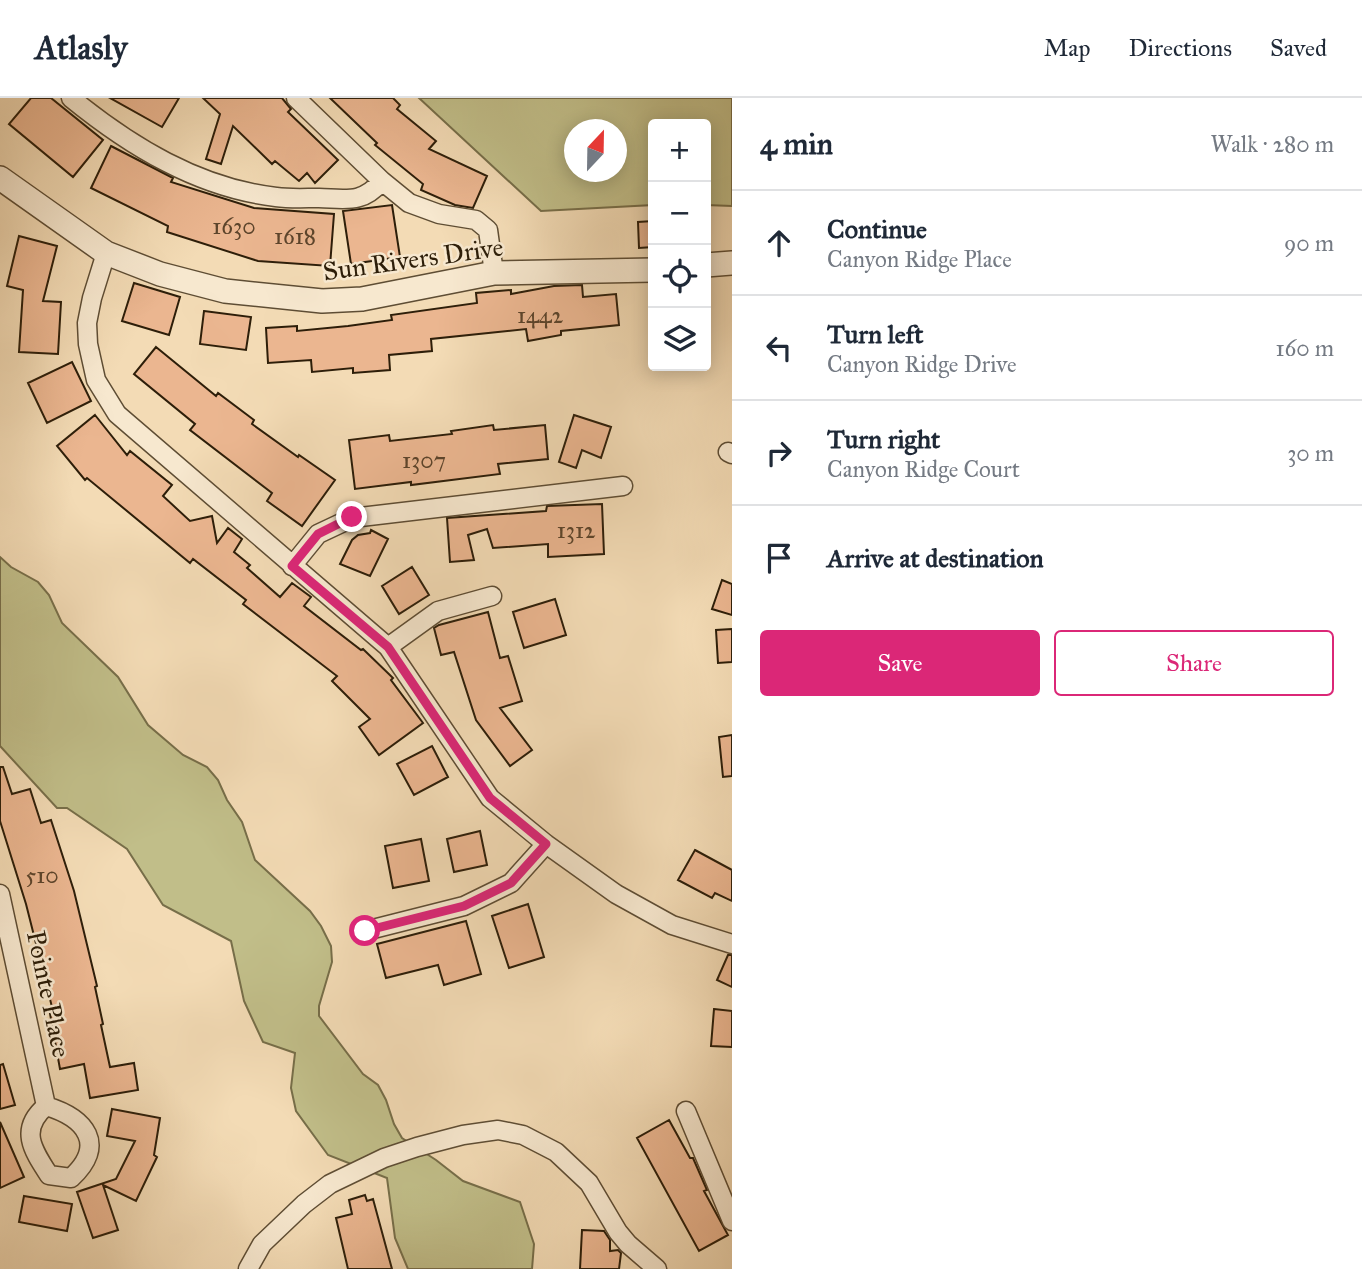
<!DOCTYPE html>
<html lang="en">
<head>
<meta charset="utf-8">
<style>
	body { margin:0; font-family:"IM FELL Great Primer",serif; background:#f2f2f3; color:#1f2937 }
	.controls { position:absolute; right:21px; top:21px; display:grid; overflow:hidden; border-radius:7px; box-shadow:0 4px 18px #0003 }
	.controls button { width:63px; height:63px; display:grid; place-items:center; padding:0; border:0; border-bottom:2px solid #e0e1e3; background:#fff; color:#1f2937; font:35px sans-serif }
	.compass { position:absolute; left:564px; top:21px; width:63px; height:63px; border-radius:50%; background:#fff; box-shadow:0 4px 18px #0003; rotate:22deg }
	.stop { position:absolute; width:21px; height:21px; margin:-16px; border:5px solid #db2777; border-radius:50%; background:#fff }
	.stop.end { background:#db2777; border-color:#fff; box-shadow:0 2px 7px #0008 }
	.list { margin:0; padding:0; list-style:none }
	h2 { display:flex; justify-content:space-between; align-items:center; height:91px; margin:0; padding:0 28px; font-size:30px }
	h2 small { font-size:23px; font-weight:400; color:#747a83 }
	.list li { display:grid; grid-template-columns:46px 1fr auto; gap:21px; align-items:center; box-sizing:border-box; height:105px; padding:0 28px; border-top:2px solid #e0e1e3 }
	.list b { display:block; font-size:26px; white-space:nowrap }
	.list p { margin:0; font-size:23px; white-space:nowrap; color:#747a83 }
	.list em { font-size:23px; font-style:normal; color:#747a83 }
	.actions { display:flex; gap:14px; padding:21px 28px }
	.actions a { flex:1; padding:16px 0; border:2px solid #db2777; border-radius:7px; text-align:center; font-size:24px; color:#db2777 }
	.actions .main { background:#db2777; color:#fff }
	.icon { flex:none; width:38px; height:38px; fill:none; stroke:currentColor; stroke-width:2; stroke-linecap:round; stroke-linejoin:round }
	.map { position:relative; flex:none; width:732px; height:1171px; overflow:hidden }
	header { display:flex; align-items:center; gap:42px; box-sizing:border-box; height:98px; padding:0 35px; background:#fff; border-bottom:2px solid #e0e1e3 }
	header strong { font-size:33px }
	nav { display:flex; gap:38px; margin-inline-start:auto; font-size:24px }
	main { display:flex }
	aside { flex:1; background:#fff }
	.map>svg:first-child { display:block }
	.green { fill:#c1be89; stroke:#776e49; stroke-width:2; fill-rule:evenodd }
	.building { fill:#ebb690; stroke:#2d1e09; stroke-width:2 }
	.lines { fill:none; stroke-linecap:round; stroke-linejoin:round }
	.minor-casing { stroke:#5e4d34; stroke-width:21 }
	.tertiary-casing { stroke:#5e4d34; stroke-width:26 }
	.minor { stroke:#f7e8cf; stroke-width:18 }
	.tertiary { stroke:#f7e8cf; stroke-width:23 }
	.route { stroke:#db2777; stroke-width:9 }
	.labels { text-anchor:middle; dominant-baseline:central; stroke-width:5; stroke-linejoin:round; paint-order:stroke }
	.number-label { font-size:23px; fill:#5c442b }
	.street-label { font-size:26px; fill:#2d1e09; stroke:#f7e8cf }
</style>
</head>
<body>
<header>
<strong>Atlasly</strong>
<nav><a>Map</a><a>Directions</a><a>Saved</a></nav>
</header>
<main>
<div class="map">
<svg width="732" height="1171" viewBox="0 0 732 1171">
	<rect width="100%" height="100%" fill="#f3dbb5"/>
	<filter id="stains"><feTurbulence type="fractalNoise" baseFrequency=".00286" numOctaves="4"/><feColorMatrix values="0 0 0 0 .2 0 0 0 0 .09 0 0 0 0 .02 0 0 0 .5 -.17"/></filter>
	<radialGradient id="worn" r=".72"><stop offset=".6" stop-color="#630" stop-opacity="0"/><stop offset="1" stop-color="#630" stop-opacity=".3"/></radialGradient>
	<path class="green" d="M419,0H732V108L706,107V26H653V107L541,113ZM575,32H617V74H575Z
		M0,459L11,469L38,484L49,497L62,525L118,579L148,627L183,657L207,669L218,682L227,702L242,724L255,762L310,813L321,828L331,848L332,864L319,908V918L363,976L378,987L386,1002L394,1026L402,1040L436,1062L463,1083L520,1104L534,1146L532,1171H408L395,1140L387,1080L328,1057L296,1013L291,990L295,955L263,944L244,903L231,843L163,807L127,751L67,710H57L0,648Z"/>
	<path class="building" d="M31,0H51L103,42L73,79L9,26Z
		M110,0H179L162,29Z
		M203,0H282L291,11L288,14L338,62L315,85L307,75L299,83L275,63L272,66L233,28L221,66L206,61L220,16Z
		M330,0H393L400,7L397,11L436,43L429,51L487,78L473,110L455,107L421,92L423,86L375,47L377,45Z
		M111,48L173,80L171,84L254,110L334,116L330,168L258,163L167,134L168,128L91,90Z
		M392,107L400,159L351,166L343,113Z
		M653,123V149L639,150L638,124Z
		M19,138L57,148L43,203L61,204L58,256L19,254L23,192L7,188Z
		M134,185L180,199L169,237L122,223Z
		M582,187L583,199L616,196L619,227L561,233V237L528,243L526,231L431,241L432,253L389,257L390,272L353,275V270L312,274L311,262L268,265L266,230L297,228V233L348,228L392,222L391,217L477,205L476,195L511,192V196L554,188Z
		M204,213L251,219L246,252L200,246Z
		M156,249L216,298L218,295L254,322L252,326L298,359L299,357L335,382L302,428L267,403L272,395L190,332L195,326L134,276Z
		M72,264L91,303L47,325L28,285Z
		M95,317L127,357L130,353L172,387L163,398L190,423L212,418L217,445L228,430L242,441L234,454L250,467L247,470L280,499L292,485L311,499L304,508L361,552L363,551L393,580L391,582L423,625L379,657L359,629L370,621L332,583L337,578L243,506L246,502L193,461L190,465L87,380L85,382L57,348Z
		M574,317L611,329L601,360L582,352L576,370L559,364Z
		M493,327L494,332L545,327L548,361L498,366L500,376L411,387V384L355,391L349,342L389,337L390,343L452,336L451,333Z
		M602,406L604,456L548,459V446L493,450L487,431L468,437L474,462L450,464L447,420L546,413L547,408Z
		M371,432L388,441L370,478L340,466L352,442L358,437L370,435Z
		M412,469L429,497L399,516L382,488Z
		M722,482L732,486V517L712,511Z
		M555,501L566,537L524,550L513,514Z
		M488,514L500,560L508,558L522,603L500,610L532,652L510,668L476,622L454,554L441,557L434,530L439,527Z
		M732,531V564L718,565L716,532Z
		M732,637V678L723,679L719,639Z
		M432,648L448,679L414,697L397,666Z
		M0,669H3L12,696L30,691L41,725L51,722L74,793L97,888L95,889L103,926L101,927L110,969L134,965L138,992L90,1000L84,966L60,971L49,910L52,909L26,806L0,723Z
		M480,733L487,767L454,774L447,741Z
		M421,741L429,783L393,790L385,748Z
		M695,752L732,772V803L715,795L712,800L678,782Z
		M528,806L544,859L509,870L492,818Z
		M466,823L481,876L444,887L438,867L386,880L377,846Z
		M728,857H732V889L717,882Z
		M714,911L732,913V949L711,948Z
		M3,966L15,1007L0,1011V967Z
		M112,1011L160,1020L154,1057L157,1059L136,1103L103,1087L118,1132L93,1140L77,1094L116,1081L135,1043L107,1038Z
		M669,1022L690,1060H693L707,1092L704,1093L728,1137L699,1153L637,1040Z
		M0,1024L24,1079L0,1090Z
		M365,1097L367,1103L373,1101L392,1171H348L336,1120L352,1116L349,1102Z
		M24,1098L72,1106L67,1133L19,1124Z
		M582,1132L604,1133L610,1142V1153L618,1152L621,1155L619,1171H580Z"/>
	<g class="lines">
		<defs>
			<path id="minor" d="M71,0C130,48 198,90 276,99C290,101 305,100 319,100C347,101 362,106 382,83
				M296,0L382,83L409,105L439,116L476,122L488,132L494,175
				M106,155L92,200L87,225L88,246L96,282L117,316L388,549L490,700L546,746L616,796L672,827L732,846
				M728,354L732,356
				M292,468L318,436L352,420L623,388
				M388,549L438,513L492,498
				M0,796L46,1008
				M365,833L464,808L511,785L546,746
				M46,1008C86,1020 107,1047 71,1080L49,1077C32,1051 19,1031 46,1008Z
				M686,1013L732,1123
				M248,1171L262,1146L304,1106L330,1086L384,1060L417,1049L463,1037L498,1032L523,1037L556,1054L589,1085L618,1134L628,1146L657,1171"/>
			<path id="tertiary" d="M0,80L106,155L160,176L225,193L322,203L362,201L494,175L653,172
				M706,167L732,165"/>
		</defs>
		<use href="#minor" class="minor-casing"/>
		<use href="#tertiary" class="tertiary-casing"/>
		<use href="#minor" class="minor"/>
		<use href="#tertiary" class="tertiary"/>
	</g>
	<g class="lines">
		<path class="route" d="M352,419L318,436L292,468L388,549L490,700L546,746L511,785L464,808L365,833"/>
	</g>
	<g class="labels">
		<g class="number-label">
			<text x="234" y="128">1630</text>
			<text x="295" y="138">1618</text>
			<text x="540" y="217">1442</text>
			<text x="424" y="362">1307</text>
			<text x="576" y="432">1312</text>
			<text x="42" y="777">510</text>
		</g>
		<g class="street-label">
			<text transform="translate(413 161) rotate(-8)">Sun Rivers Drive</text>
			<text transform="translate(49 896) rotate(78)">Pointe Place</text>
		</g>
	</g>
	<rect width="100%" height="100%" filter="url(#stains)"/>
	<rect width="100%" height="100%" fill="url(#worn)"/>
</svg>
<div class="controls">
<button>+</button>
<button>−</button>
<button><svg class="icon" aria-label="locate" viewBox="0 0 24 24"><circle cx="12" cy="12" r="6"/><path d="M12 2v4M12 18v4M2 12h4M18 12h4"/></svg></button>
<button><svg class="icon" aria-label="layers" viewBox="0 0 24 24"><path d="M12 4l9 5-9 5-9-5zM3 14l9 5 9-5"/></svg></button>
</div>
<svg class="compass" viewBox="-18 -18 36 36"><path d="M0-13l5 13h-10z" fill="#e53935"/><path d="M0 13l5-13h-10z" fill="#747a83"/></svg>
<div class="stop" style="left:365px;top:833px"></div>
<div class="stop end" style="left:352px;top:419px"></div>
</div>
<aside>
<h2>4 min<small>Walk · 280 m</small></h2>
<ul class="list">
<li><svg class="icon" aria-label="ahead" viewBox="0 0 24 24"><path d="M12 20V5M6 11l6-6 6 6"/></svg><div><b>Continue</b><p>Canyon Ridge Place</p></div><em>90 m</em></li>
<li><svg class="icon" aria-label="left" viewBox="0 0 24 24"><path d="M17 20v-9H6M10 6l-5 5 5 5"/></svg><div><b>Turn left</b><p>Canyon Ridge Drive</p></div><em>160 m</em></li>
<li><svg class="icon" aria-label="right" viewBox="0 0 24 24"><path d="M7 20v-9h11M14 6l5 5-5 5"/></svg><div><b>Turn right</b><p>Canyon Ridge Court</p></div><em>30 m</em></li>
<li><svg class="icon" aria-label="arrive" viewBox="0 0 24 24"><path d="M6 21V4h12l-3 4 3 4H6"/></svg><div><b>Arrive at destination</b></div></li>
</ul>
<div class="actions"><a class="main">Save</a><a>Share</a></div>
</aside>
</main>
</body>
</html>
